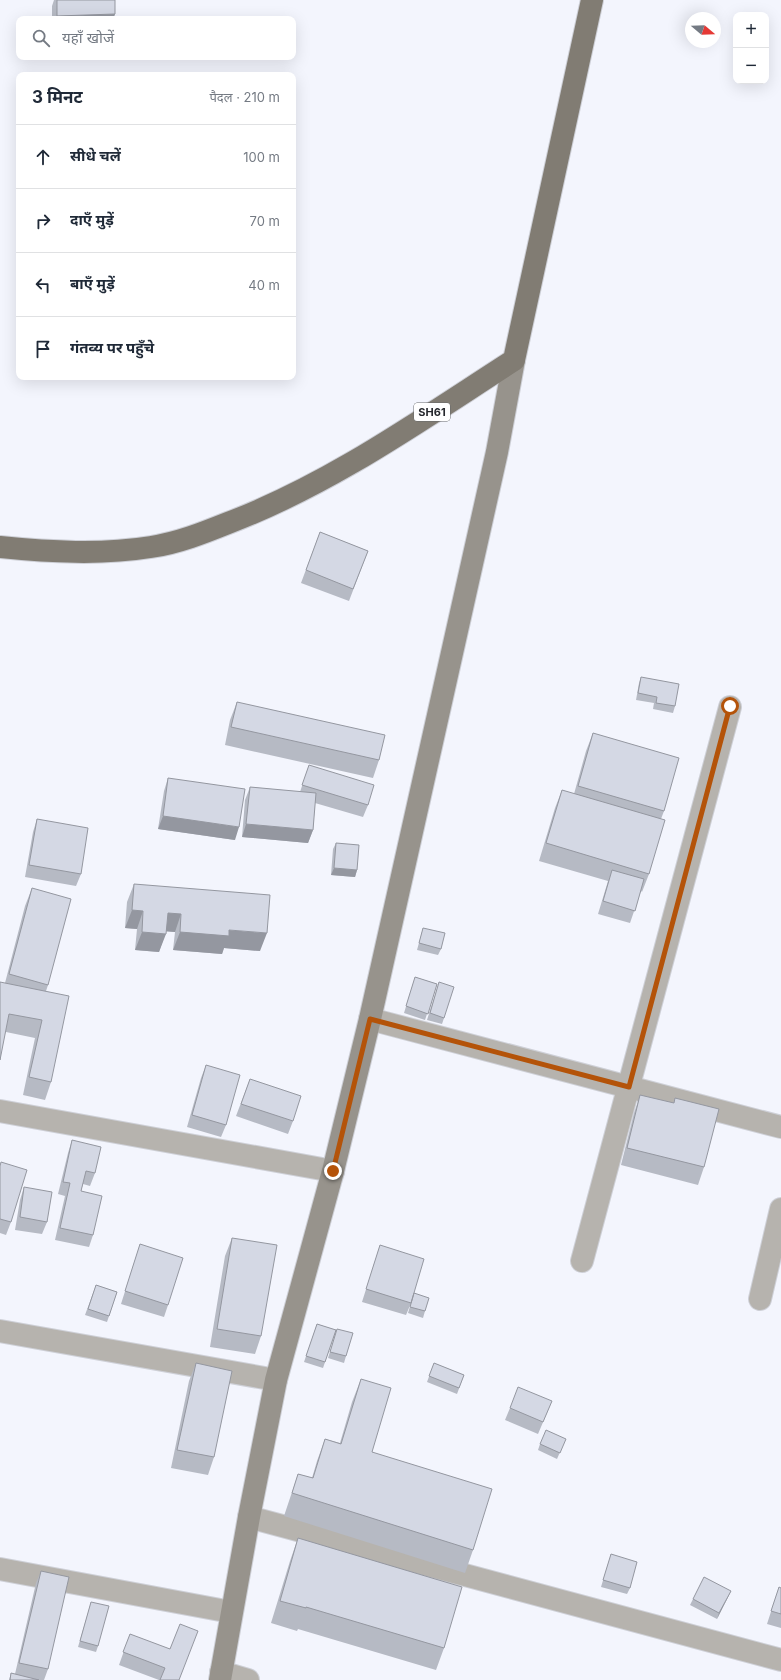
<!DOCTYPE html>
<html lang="hi">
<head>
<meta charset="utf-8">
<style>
	body { margin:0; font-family:Inter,"Noto Sans Devanagari",sans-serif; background:#f6f6f7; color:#1f2937 }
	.controls { position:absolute; right:12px; top:12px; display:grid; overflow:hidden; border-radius:8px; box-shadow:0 4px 16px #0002 }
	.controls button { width:36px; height:36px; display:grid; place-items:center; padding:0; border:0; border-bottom:1px solid #e0e1e3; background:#fff; color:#1f2937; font:20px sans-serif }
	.compass { position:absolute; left:685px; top:12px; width:36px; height:36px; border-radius:50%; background:#fff; box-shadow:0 4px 16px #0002; rotate:109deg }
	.stop { position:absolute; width:12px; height:12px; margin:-9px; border:3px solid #b45309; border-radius:50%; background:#fff }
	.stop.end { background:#b45309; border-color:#fff; box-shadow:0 1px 4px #0008 }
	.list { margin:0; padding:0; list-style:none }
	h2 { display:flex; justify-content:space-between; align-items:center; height:52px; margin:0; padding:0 16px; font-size:17px }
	h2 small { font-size:13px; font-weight:400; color:#747a83 }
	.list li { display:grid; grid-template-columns:26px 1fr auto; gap:12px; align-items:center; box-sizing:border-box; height:64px; padding:0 16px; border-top:1px solid #e0e1e3 }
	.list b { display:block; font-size:15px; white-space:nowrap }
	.list em { font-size:13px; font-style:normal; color:#747a83 }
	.icon { flex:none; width:22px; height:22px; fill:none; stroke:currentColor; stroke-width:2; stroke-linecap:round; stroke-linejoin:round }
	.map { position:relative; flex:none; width:781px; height:1680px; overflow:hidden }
	.search { position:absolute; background:#fff; box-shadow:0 4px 16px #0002; left:16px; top:16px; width:280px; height:44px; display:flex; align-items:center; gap:10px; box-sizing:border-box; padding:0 14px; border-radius:8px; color:#747a83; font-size:15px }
	.panel { position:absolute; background:#fff; box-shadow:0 4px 16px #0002; left:16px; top:72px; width:280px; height:308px; border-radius:8px }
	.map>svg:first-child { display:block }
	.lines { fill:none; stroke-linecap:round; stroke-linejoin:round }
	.street-casing { stroke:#ced0d7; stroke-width:24 }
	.secondary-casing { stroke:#ced0d7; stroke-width:24 }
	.primary-casing { stroke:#ced0d7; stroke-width:24 }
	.street { stroke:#b6b3ae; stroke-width:22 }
	.secondary { stroke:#97938c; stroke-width:22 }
	.primary { stroke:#817c73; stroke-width:22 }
	.wall { fill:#b6bac4 }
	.shaded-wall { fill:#9497a0 }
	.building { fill:#d4d8e4; stroke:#9497a0 }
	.route { stroke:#b45309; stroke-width:5 }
	.labels { text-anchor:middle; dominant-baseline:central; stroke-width:3; stroke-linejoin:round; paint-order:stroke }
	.shield { fill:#fff; stroke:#66686b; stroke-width:1 }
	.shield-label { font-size:11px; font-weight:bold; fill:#25272c }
</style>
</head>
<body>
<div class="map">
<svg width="781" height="1680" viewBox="0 0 781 1680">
	<rect width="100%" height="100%" fill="#f3f5fd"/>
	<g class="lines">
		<defs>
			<path id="street" d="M370,1019L781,1127
				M0,1111L333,1171
				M582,1261L730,707
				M760,1299L781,1209
				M0,1331L276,1380
				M249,1517L781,1660
				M0,1569L231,1612
				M221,1672L248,1680"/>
			<path id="secondary" d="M220,1680L249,1517L276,1380L333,1171L370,1019L497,452L514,360"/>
			<path id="primary" d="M0,547C50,552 101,555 151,547C178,543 203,533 228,523C331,484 422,419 514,360L592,0"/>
		</defs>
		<use href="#street" class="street-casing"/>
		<use href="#secondary" class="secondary-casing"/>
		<use href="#primary" class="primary-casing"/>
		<use href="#street" class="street"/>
		<use href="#secondary" class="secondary"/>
		<use href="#primary" class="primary"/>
	</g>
	<path class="wall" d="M54,0H115V14L113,19H52V6Z
		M320,532L368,551L349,601L301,583Z
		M641,677L675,706L673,713L653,709L654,703L636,700L639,683Z
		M237,702L379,760L373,778L225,745L230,720Z
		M593,733L664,811L661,819L649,874L642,892L641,891L630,923L598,914L608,881L539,861L555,808L562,790L574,794L586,751Z
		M309,765L368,805L363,817L315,803L313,830L308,843L242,837L245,800L250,787L300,792Z
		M168,778L235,840L158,829L164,791Z
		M37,819L81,874L76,886L25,877L33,832Z
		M336,843L357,870L355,877L331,875L333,849Z
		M134,884L260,951L224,948L222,954L173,950L175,932L166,931L159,952L135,950L137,929L125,928L127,902Z
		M32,888L48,985L46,991L51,1082L45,1100L23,1095L35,1038L6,1032L5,983L25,906Z
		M423,928L441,949L438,955L417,950Z
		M415,977L437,984L425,1020L404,1013Z
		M439,982L444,1018L442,1024L427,1020Z
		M206,1065L226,1125L221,1137L187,1127L201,1078Z
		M250,1079L293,1121L288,1134L236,1116Z
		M640,1095L673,1103L675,1098L704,1167L698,1185L621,1165L634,1113Z
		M72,1140L95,1173L90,1186L83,1184L81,1191L93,1235L89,1247L55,1240L65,1196L58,1194L68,1153Z
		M0,1165L11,1222L6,1235L0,1233Z
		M24,1187L47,1222L42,1234L15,1230L20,1200Z
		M232,1238L261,1336L255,1354L210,1347L225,1256Z
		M140,1244L168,1305L164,1317L121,1304Z
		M380,1245L411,1303L406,1315L362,1302Z
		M96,1285L117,1292L107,1322L85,1315Z
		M414,1293L425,1311L423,1318L408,1313Z
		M317,1324L336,1330L323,1368L304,1362Z
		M337,1329L346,1356L344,1363L328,1358Z
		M196,1363L214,1457L208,1475L171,1468L189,1381Z
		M434,1363L464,1375L457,1394L427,1382Z
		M361,1379L372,1452L473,1550L465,1573L284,1516L298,1474L312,1478L317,1461L325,1439L340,1443L352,1402Z
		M552,1401L538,1434L505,1420L510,1408Z
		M540,1444L563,1445L557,1459L538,1450Z
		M298,1538L444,1648L436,1670L298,1629L297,1631L271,1623L290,1561Z
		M611,1554L630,1588L627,1594L601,1587Z
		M41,1571L48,1669L44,1680H9L11,1673L15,1674L36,1583Z
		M779,1587L781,1588V1628L767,1624Z
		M731,1591L717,1619L690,1605L693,1599Z
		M91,1602L98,1646L96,1652L78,1647Z
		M130,1634L179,1680H159L119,1665Z"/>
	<path class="shaded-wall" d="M115,14L113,19H56L57,16Z
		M163,816L239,827L235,840L158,829Z
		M246,824L313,830L308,843L242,837Z
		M334,868L357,870L355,877L331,875Z
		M132,910L143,911L137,929L125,928Z
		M168,913L181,914L175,932L161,931Z
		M229,930L267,933L260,951L224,948L222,954L173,950L180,932Z
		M142,932L166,934L159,952L135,950Z
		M731,1591L717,1619L719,1613Z"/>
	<path class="building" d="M57,0H115V14L57,16Z
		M320,532L368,551L353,589L306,570Z
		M641,677L679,684L675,706L656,703L657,697L638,693Z
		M237,702L385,735L379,760L231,727Z
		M593,733L679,758L664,811L578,786Z
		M309,765L374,785L368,805L302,785Z
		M168,778L245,789L239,827L163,816Z
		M250,787L316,793L313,830L246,824Z
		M562,790L665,820L649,874L546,843Z
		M37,819L88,828L81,874L29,865Z
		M336,843L359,845L357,870L334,868Z
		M612,870L644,879L635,911L603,901Z
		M134,884L270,895L267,933L229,930V936L180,932L181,914L168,913L166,934L142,932L143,911L132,910Z
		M32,888L71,899L48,985L9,974Z
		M423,928L445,933L441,949L419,943Z
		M415,977L437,984L428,1014L406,1006Z
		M0,982L69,996L51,1082L29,1077L42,1020L9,1014L0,1060Z
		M439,982L454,987L444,1018L430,1013Z
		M206,1065L240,1075L226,1125L192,1115Z
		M250,1079L301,1096L293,1121L241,1104Z
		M640,1095L674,1103L675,1098L719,1109L704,1167L627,1148Z
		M72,1140L101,1147L95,1173L86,1171L81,1191L102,1196L93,1235L60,1228L70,1183L63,1182Z
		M1,1162L27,1170L11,1222L0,1219V1166Z
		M24,1187L52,1192L47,1222L20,1217Z
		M232,1238L277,1245L261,1336L217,1329Z
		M140,1244L183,1258L168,1305L125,1291Z
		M380,1245L424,1259L411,1303L366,1289Z
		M96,1285L117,1292L109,1316L88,1309Z
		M414,1293L429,1298L425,1311L410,1307Z
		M317,1324L336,1330L325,1362L306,1356Z
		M337,1329L353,1333L346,1356L330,1352Z
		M196,1363L232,1371L214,1457L177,1450Z
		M434,1363L464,1375L459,1388L429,1376Z
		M361,1379L391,1388L372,1452L492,1489L473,1550L292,1493L298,1474L313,1478L325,1439L341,1444Z
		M518,1387L552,1401L543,1422L510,1408Z
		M546,1430L566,1439L560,1453L540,1444Z
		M298,1538L462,1587L444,1648L306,1607V1608L280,1601Z
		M611,1554L637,1562L630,1588L603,1580Z
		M41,1571L69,1577L48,1669L19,1663Z
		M704,1577L731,1591L719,1613L693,1599Z
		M779,1587L781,1588V1614L771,1611Z
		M91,1602L109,1606L98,1646L80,1641Z
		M180,1624L198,1631L179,1680H160L165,1668L123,1652L130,1634L170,1649Z
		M11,1673L39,1680H10Z"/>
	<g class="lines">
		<path class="route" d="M333,1171L370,1019L629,1087L730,706"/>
	</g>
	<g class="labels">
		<rect class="shield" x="414" y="403" width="36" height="18" rx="3"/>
		<g class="shield-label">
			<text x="432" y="412">SH61</text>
		</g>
	</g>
</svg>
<div class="controls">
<button>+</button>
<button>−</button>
</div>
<svg class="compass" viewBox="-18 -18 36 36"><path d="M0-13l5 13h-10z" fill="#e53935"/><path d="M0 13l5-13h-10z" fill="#747a83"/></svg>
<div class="stop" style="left:730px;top:706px"></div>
<div class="stop end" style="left:333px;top:1171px"></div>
<div class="search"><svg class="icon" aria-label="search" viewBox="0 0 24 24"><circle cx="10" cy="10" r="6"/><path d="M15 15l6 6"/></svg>यहाँ खोजें</div>
<section class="panel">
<h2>3 मिनट<small>पैदल · 210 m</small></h2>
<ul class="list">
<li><svg class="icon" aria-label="ahead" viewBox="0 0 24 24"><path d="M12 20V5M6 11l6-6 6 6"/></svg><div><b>सीधे चलें</b></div><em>100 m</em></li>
<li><svg class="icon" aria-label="right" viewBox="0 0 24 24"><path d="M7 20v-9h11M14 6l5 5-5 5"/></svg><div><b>दाएँ मुड़ें</b></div><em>70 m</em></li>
<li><svg class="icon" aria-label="left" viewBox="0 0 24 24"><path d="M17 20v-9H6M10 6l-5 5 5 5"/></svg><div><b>बाएँ मुड़ें</b></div><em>40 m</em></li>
<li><svg class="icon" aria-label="arrive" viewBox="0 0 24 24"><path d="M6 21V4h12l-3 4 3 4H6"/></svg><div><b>गंतव्य पर पहुँचे</b></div></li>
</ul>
</section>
</div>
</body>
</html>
